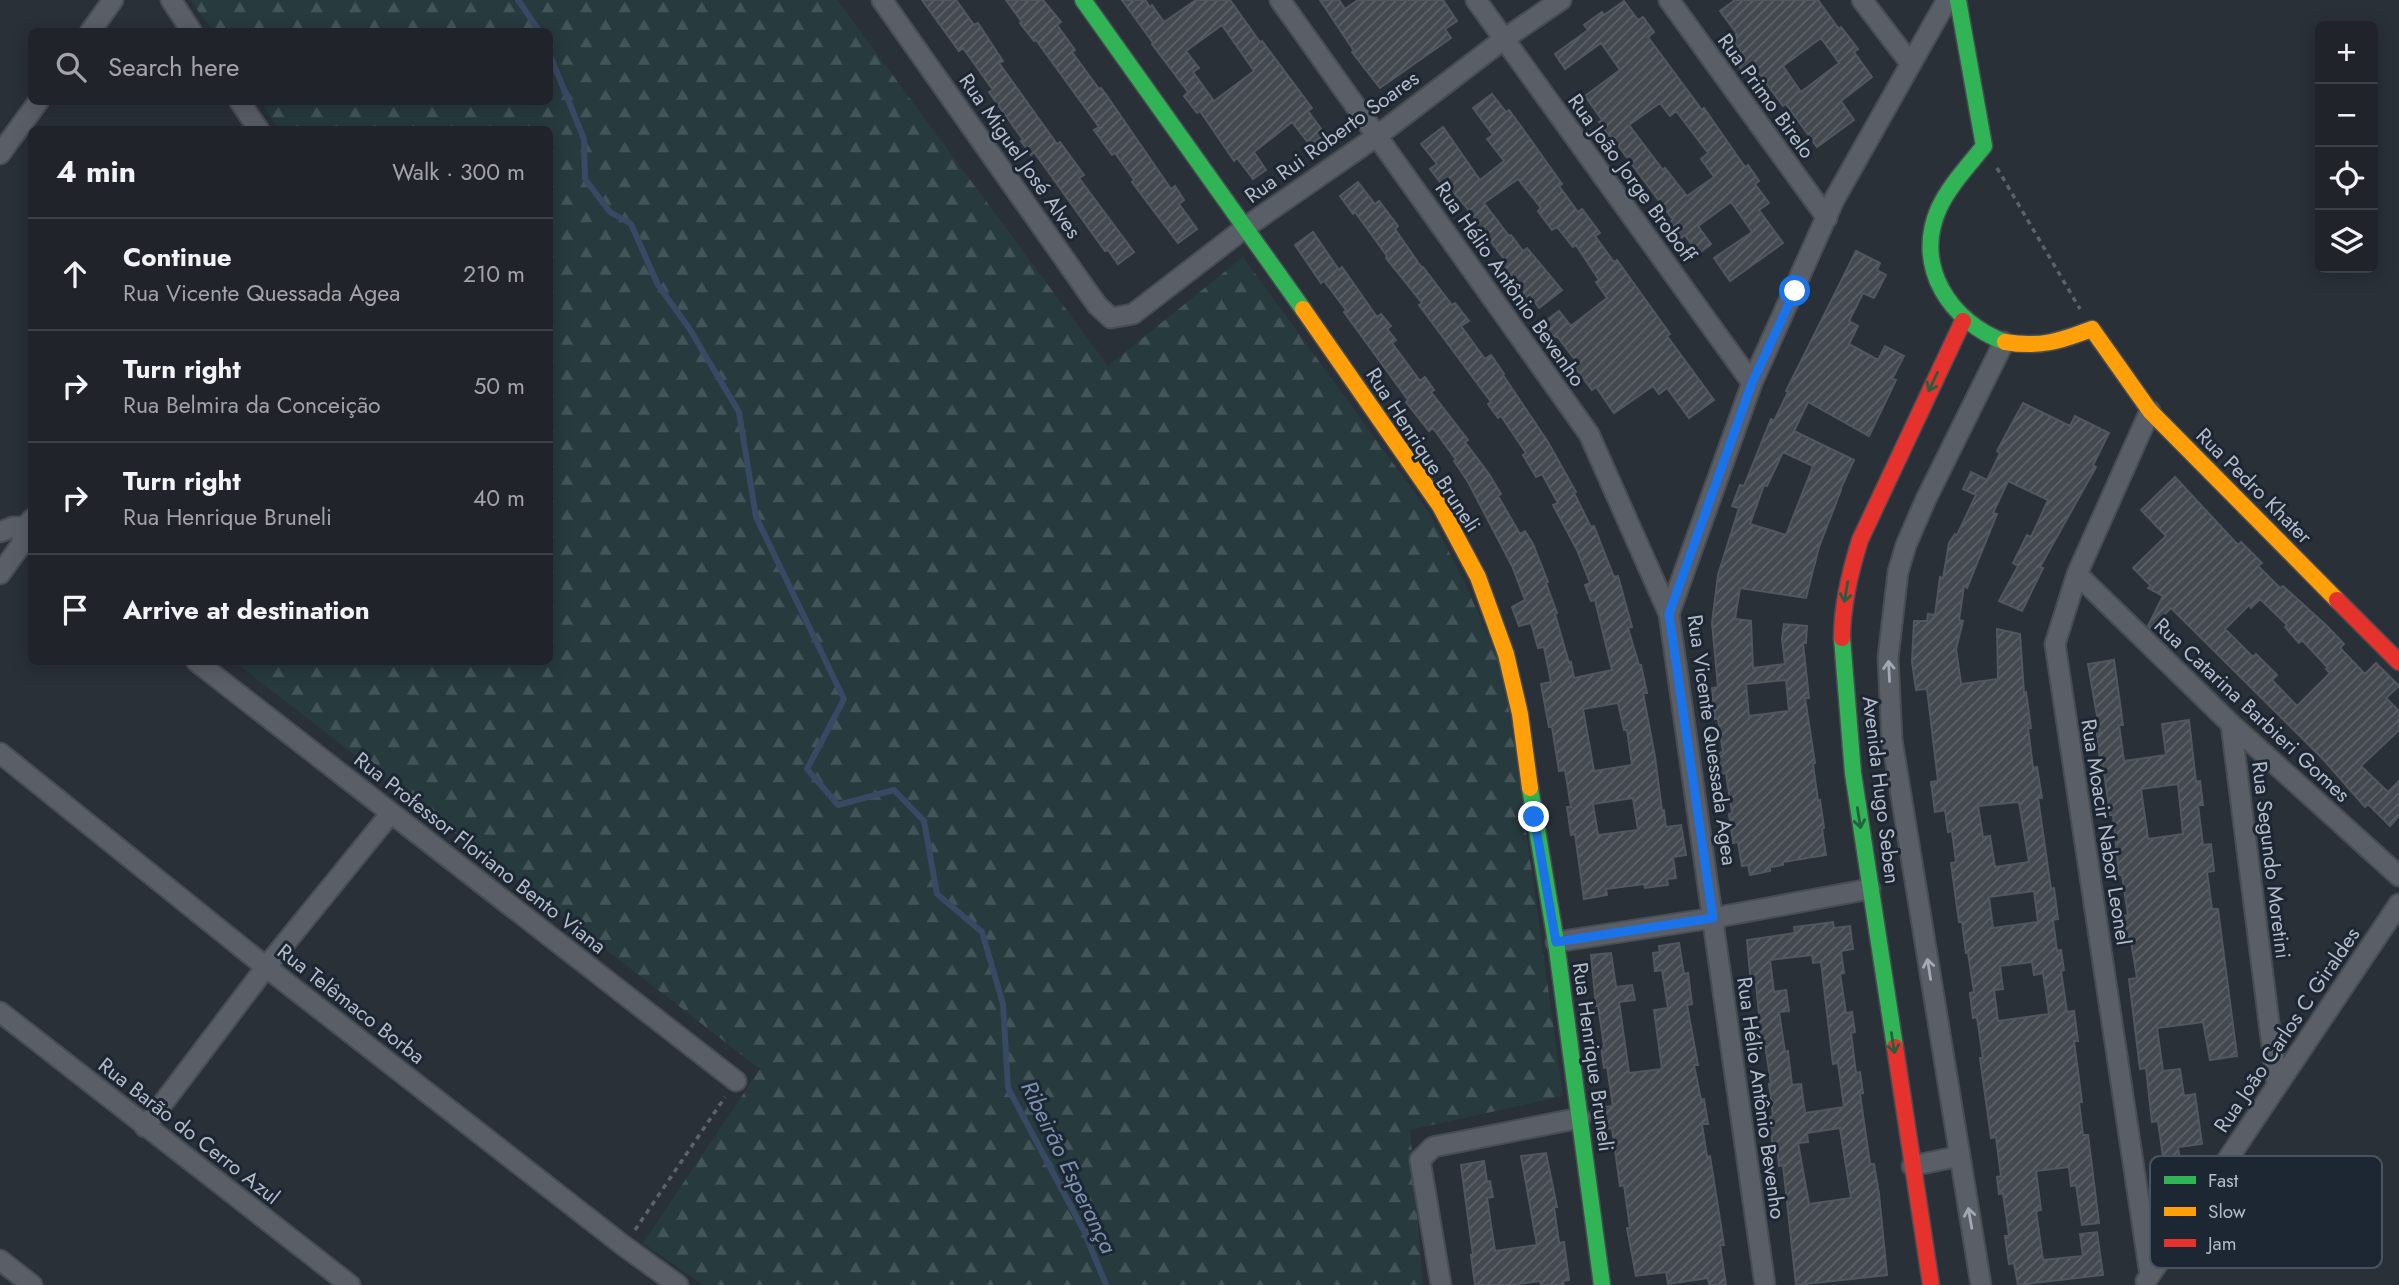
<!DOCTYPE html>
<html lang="en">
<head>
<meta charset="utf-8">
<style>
	body { margin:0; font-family:Jost,sans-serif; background:#2d3036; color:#f1f3f6 }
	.controls { position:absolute; right:21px; top:21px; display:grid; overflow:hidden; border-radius:10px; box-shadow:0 4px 18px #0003 }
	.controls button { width:63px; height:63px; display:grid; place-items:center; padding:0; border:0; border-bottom:2px solid #3d4147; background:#20242a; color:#f1f3f6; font:35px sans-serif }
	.stop { position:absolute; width:21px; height:21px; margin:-16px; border:5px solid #1a73e8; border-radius:50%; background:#fff }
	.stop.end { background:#1a73e8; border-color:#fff; box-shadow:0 2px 7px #0008 }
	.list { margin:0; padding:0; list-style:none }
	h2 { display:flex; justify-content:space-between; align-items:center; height:91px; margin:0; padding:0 28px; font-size:30px }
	h2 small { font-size:23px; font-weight:400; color:#a2a4a8 }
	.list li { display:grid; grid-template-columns:46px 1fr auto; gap:21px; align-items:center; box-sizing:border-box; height:112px; padding:0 28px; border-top:2px solid #3d4147 }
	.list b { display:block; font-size:26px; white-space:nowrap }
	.list p { margin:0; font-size:23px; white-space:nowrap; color:#a2a4a8 }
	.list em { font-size:23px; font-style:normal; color:#a2a4a8 }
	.icon { flex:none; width:38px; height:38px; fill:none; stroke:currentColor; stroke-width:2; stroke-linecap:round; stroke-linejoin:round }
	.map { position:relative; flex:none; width:2399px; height:1285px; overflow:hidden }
	.search { position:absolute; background:#20242a; box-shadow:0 4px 18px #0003; left:28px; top:28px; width:525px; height:77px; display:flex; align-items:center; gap:18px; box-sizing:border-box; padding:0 24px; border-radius:10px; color:#a2a4a8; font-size:26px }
	.panel { position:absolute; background:#20242a; box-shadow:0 4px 18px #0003; left:28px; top:126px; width:525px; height:539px; border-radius:10px }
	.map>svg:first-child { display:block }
	.forest { fill:url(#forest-firs) }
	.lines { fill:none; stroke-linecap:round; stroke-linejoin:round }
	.stream { stroke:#384963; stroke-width:6 }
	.building { fill:url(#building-hatch); stroke:#52575f; stroke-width:2; fill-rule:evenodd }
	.street-casing { stroke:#484c53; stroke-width:23 }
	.fast-casing { stroke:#484c53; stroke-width:19 }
	.slow-casing { stroke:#484c53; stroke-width:19 }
	.jam-casing { stroke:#484c53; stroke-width:19 }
	.path { stroke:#5d636a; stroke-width:3.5; stroke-dasharray:5 5; stroke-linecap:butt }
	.street { stroke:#5a5e66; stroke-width:19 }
	.fast { stroke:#30b455; stroke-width:16 }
	.slow { stroke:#ff9f0a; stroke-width:16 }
	.jam { stroke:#e5322d; stroke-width:16 }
	.oneway { stroke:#255f41 }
	.oneway2 { stroke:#a2a9b5 }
	.route { stroke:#1a73e8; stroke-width:9 }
	.labels { text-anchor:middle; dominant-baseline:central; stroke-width:6; stroke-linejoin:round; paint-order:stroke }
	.street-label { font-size:21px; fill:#b4bcc9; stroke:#1d2633 }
	.water-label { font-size:23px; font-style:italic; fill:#7c92b1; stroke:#1d2633 }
	.key { fill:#1d2633; stroke:#4a5360; stroke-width:2 }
	.key-label { font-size:19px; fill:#b4bcc9 }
</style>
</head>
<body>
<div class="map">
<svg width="2399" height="1285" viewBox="0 0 2399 1285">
	<defs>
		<pattern id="forest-firs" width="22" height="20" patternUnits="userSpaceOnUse" patternTransform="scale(1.75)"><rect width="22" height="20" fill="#273a3e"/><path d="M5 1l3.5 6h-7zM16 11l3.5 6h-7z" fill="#445559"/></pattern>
		<pattern id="building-hatch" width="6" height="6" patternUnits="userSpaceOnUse" patternTransform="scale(1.75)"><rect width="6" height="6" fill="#444950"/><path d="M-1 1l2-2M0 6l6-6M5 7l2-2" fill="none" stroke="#5d6168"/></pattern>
	</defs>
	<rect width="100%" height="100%" fill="#2a3038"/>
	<path class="forest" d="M190,0H837L1108,366L1243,257L1430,514L1466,586L1498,658L1510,715L1563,1096L1410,1130L1423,1285H703L643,1243L760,1069L235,662H550V130L278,129L261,102H550V32L213,31Z"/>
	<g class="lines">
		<path class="stream" d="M518,0L540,32
			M550,55L584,139L585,179L610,212L631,224L658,285L689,328L739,412L756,517L844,699L807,769L838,805L894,790L924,821L937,894L982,932L1003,1004L1008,1088L1084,1231L1106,1285"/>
	</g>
	<path class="building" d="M922,0H956L974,25L978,23L1003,61L999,63L1057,144L1060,142L1084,175L1079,178L1134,252L1118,264L1108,250L1105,251L1034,152L1031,155L1021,141L1023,140L989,92L993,90L963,48L959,51Z
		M1006,0H1043L1061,22L1057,25L1075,50L1072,52L1099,89L1101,88L1105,93L1171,189L1175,186L1184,200L1179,204L1197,229L1178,243L1132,182L1134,180L1115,153L1112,155L1094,130L1099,127L1036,40L1034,41L1020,23L1022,22Z
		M1122,0H1145L1150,7L1152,5L1164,22L1196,0H1230L1260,42L1262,41L1312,108L1308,111L1325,134L1310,145L1292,122L1254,152L1266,170L1253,179L1237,158L1234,161L1200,111L1197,113L1184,96L1188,92L1152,44L1153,43ZM1222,25L1254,71L1214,101L1193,72L1199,68L1186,51Z
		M1320,0H1339L1345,9L1358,0H1443L1457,21L1445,29L1451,38L1380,88L1352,52L1354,51Z
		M1735,0H1818L1839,29L1841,27L1858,49L1854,52L1872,77L1841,101L1854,120L1817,147L1786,104L1783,106L1755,68L1745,75L1736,62L1744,56L1732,39L1737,34L1720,11ZM1821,38L1839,63L1801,92L1783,66Z
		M1624,1L1638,20L1643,17L1654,32L1648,37L1702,110L1704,108L1745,167L1748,165L1759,181L1755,184L1769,203L1759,210L1783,243L1730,281L1714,258L1752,232L1731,202L1698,226L1711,244L1698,254L1685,235L1681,238L1670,222L1673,220L1611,136L1610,137L1599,122L1602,120L1585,96L1620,70L1601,43L1565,69L1555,54L1588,30L1584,25L1602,12L1604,15ZM1660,103L1670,116L1676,111L1708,153L1701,159L1714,177L1687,196L1665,168L1663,170L1629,125Z
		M1492,94L1506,112L1509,110L1528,136L1562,184L1559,186L1578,212L1582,209L1600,233L1595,236L1614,262L1617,260L1670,334L1667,336L1714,400L1689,418L1667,388L1659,394L1653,386L1614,413L1596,387L1592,390L1574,366L1578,364L1557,336L1554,338L1543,323L1559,311L1571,326L1607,298L1596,282L1599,280L1576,245L1573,247L1557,227L1552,230L1538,211L1541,208L1518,179L1484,203L1509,236L1511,235L1523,251L1527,248L1562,290L1539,308L1530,294L1525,298L1501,267L1507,263L1486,235L1484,236L1474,223L1477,221L1457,196L1453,199L1430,169L1437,164L1421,144L1443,127L1480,180L1504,161L1487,139L1493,135L1473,108Z
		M1358,182L1375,204L1379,201L1398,226L1395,229L1422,268L1423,267L1452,305L1455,303L1469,321L1461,326L1485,359L1491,355L1504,374L1503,375L1548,442L1576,492L1574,493L1591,527L1594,526L1614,577L1618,576L1632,627L1628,628L1639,665H1641L1647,693H1643L1655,757L1662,811L1664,810L1666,827L1681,825L1686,855L1673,857L1676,878L1667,879L1668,885L1645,888L1644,884L1606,889L1607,895L1584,899L1575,834L1571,835L1567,807H1571L1565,770L1559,771L1552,727H1549L1541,684L1551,682L1544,647L1538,648L1531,623L1519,626L1512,607L1525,600L1512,566L1468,482L1454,461L1456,460L1433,428L1429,431L1406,402L1408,400L1344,312L1346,310L1324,281L1321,283L1295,245L1313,232L1339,270L1342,267L1377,317L1381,314L1391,326L1387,329L1396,340L1392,343L1420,381L1425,377L1434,390L1431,392L1468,440L1465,442L1489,474L1501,494L1498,496L1520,534L1525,531L1533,544L1548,582L1546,583L1557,613L1555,614L1569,663L1571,662L1574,678L1612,670L1595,600L1591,601L1585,585L1590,583L1577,550L1553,505L1558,503L1542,474L1536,477L1523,455L1526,453L1501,416L1498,418L1488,404L1491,402L1419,305L1422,303L1386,258L1387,256L1355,212L1353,214L1340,196ZM1618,703L1624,730H1627L1632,765L1594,771L1583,709ZM1633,798L1638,830L1598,835L1593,804Z
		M1856,251L1880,263L1877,270L1886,275L1874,298L1863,293L1849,321L1858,326L1849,344L1878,360L1885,346L1904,356L1892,379L1896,380L1869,436L1808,402L1794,431L1854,460L1840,490H1841L1819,547L1806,598L1740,588L1735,619L1751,621L1753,668L1785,664L1782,639L1784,624L1807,626L1806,643H1803L1809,698H1805L1815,763L1813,764L1818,801L1820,800L1824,828L1822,829L1826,855L1783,862V865L1770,867V871L1750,875L1748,865L1742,866L1738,842L1733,843L1729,814L1732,813L1726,773L1721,774L1718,753L1723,752L1718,719H1715L1712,688L1718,687L1712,623L1718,575L1739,508L1732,506L1740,485L1744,486L1771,419L1774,421L1788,392L1786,391ZM1783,452L1813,466L1786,535L1750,524L1764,485L1767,486ZM1786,680L1789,711L1749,716L1746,684Z
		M2023,403L2070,426L2075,416L2109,433L2093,465L2096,467L2040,567L2043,568L2022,611L1999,601L2018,566L2013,563L2027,535L2031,537L2048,500L2008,481L1993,513L1997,514L1967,588L1964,586L1959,620L1963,621L1956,649L1961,684L1998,679L1997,629L2020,634L2024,693L2026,692L2031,728H2028L2033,768L2037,767L2042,798H2038L2051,889L2054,888L2058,919L2053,920L2057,951L2061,950L2064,970L2061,971L2067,1012L2074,1011L2078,1041H2074L2082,1102H2079L2083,1135H2088L2099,1223L2082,1225L2076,1185L2071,1186L2069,1167L2036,1171L2041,1210L2036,1211L2043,1260L2083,1256L2080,1234L2097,1232L2103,1275L2018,1285L2014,1263L2009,1264L2005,1236H2009L2003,1193L1999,1194L1997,1177L2001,1176L1996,1137L1991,1138L1980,1058H1983L1977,1017L1973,1018L1970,993L1974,992L1968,953H1966L1962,922H1959L1951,863L1956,862L1952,831L1948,832L1945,810L1935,812L1931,782L1938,781L1927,689L1916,690L1912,662L1914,621H1927L1928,614L1935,615L1940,577L1943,578L1949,543L1955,534L1957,535L1976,495L1963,489L1971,472L1987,480L2000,453L1997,451ZM2019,802L2029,862L1995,867L1990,836L1983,837L1978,806ZM2034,891L2038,922L1993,928L1989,897ZM2032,962L2034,975L2043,973L2049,1014L1998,1021L1994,990L2003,989L2000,966Z
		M2175,477L2238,545L2241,542L2262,563L2258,566L2280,588L2283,586L2327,626L2344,644L2340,648L2365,674L2376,663L2399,686L2386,698L2399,711V730L2361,766L2388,792L2399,781V816L2390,826L2368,804L2365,807L2322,758L2171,608L2150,628L2148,626L2163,596L2148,588L2151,586L2133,568L2166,536L2141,510ZM2260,599L2287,625L2285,627L2299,643L2302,640L2328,668L2326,669L2330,673L2297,706L2272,680L2277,675L2256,654L2253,657L2225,629L2249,605L2251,608Z
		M2114,660L2123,725H2119L2124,761L2166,755L2162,724L2189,720L2196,782L2200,781L2203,805H2198L2203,845L2211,844L2214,871L2207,872L2212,909H2218L2237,1056L2210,1060L2203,1022L2157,1028L2163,1071L2180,1069L2184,1096L2195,1094L2202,1144L2178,1147L2180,1161L2164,1164L2158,1121L2152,1122L2146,1068L2140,1069L2129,979L2137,978L2131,941L2126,942L2122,916L2128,915L2122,875H2119L2113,815H2110L2103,765H2101L2096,734L2100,733L2088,664ZM2178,784L2183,834L2148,839L2141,789Z
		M1833,922L1834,928L1850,926L1853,949L1841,951L1844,973L1840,974L1846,1013L1852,1012L1855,1032L1851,1033L1856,1073L1860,1072L1863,1093L1860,1094L1870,1164H1874L1879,1194L1887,1275L1796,1285L1783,1165L1779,1166L1777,1146H1773L1768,1117L1773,1116L1769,1084H1771L1765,1044H1762L1756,984L1751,985L1747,940L1795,933L1794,927ZM1812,955L1813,963L1821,962L1833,1064L1838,1063L1844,1107L1805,1113L1801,1084L1792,1085L1788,1051L1785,1052L1779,1012L1789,1011L1786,990L1774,992L1770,960ZM1840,1128L1851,1198L1809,1204L1798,1143L1808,1142L1807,1133Z
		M1679,943L1684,974L1688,973L1692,1004L1687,1005L1698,1065H1694L1701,1100L1704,1099L1708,1124H1702L1707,1157L1710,1156L1718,1207L1724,1245H1720L1726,1285H1709L1708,1278L1668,1284L1666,1272L1636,1276L1627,1228H1630L1624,1185L1620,1186L1612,1128L1598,1130L1596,1108L1613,1106L1607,1067L1604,1068L1601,1047L1604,1046L1598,1005L1596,1006L1591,955L1611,953L1616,987L1632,985L1635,1000L1619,1002L1629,1073L1662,1069L1654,1010L1668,1008L1662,970L1655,971L1653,953L1660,952L1659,946Z
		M1546,1153L1557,1207H1554L1559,1243L1564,1242L1569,1280L1563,1281L1564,1285H1541L1540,1281L1511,1285H1475L1471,1255H1473L1461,1165L1484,1161L1487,1182L1490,1181L1493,1197L1487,1198L1495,1251L1537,1245L1521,1156Z"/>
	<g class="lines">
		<defs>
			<path id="street" d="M171,0L192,32
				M882,0L1097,305L1111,318L1133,314L1246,227L1377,136L1504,39L1561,0
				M1280,0L1589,434L1669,614
				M1476,0L1752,383
				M1669,0L1827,218
				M1862,0L1911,64
				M90,32L113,0
				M240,102L259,130
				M0,154L38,102
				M0,532L13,527H25
				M0,574L21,545L25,527L32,519
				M2077,574L2231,724L2399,876
				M197,662L736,1081
				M2231,724L2277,1085
				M0,753L266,967L624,1246L678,1285
				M1556,942L1713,918L1870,889
				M0,1012L350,1285
				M145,1127L266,967L391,813
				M1912,1166L1960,1156
				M0,1260L32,1285
				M2150,1275L2055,644L2077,574L2150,411
				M2146,1281L2399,904
				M1441,1285L1420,1160L1433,1147L1580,1118
				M1765,1285L1669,614L1752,383L1834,200L1947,0
				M1981,1285L1892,740L1888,658L1898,572L1906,545L1926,499L2004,342"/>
			<path id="fast" d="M1083,0L1303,309
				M1958,0L1984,146C1968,166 1950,185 1939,208C1913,266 1950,322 2005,342
				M1842,638L1853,773L1895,1047
				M1530,788L1556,942L1602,1285"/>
			<path id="slow" d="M1303,309L1440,506L1478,577L1506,654L1520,714L1530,788
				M2005,342C2040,348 2060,341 2092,329L2150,411L2337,600"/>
			<path id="jam" d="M2337,600L2399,662
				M1842,638C1842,604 1850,572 1860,540L1963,321
				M1895,1047L1931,1285"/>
		</defs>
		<use href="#street" class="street-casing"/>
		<use href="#fast" class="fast-casing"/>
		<use href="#slow" class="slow-casing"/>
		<use href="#jam" class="jam-casing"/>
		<path class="path" d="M1997,168L2080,309
			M635,1230L725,1097"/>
		<use href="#street" class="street"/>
		<use href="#fast" class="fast"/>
		<use href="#slow" class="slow"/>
		<use href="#jam" class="jam"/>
	</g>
	<defs><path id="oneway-shaft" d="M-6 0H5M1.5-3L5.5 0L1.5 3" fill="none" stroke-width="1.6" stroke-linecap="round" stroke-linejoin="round" transform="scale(1.75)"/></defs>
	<g class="oneway">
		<use href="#oneway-shaft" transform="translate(1933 382) rotate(115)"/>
		<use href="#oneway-shaft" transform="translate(1846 592) rotate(100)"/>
		<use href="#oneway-shaft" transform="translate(1859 818) rotate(81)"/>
		<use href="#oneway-shaft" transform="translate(1893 1043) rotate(81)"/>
	</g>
	<g class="oneway2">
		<use href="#oneway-shaft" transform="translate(1889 671) rotate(-93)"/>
		<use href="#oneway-shaft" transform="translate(1929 969) rotate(-99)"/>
		<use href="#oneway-shaft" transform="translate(1970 1218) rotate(-100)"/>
	</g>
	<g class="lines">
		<path class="route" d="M1534,817L1556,942L1713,918L1669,614L1752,383L1795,291"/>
	</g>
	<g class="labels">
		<g class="street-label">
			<text transform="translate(1766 96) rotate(54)">Rua Primo Birelo</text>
			<text transform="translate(1332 137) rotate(-36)">Rua Rui Roberto Soares</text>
			<text transform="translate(1020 156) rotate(55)">Rua Miguel José Alves</text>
			<text transform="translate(1632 178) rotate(54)">Rua João Jorge Broboff</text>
			<text transform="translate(1510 284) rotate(55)">Rua Hélio Antônio Bevenho</text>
			<text transform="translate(1423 450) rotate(57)">Rua Henrique Bruneli</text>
			<text transform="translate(2254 486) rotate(45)">Rua Pedro Khater</text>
			<text transform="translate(2252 710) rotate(43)">Rua Catarina Barbieri Gomes</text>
			<text transform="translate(1712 740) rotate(82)">Rua Vicente Quessada Agea</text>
			<text transform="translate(1881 790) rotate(83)">Avenida Hugo Seben</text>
			<text transform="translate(2106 832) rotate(81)">Rua Moacir Nabor Leonel</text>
			<text transform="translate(480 853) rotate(38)">Rua Professor Floriano Bento Viana</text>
			<text transform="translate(2271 860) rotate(83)">Rua Segundo Moretini</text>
			<text transform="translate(351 1004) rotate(38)">Rua Telêmaco Borba</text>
			<text transform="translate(2287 1030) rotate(-56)">Rua João Carlos C Giraldes</text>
			<text transform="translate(1593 1057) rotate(82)">Rua Henrique Bruneli</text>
			<text transform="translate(1761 1098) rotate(82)">Rua Hélio Antônio Bevenho</text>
			<text transform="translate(189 1131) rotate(38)">Rua Barão do Cerro Azul</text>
		</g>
		<g class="water-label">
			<text transform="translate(1069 1167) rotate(64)">Ribeirão Esperança</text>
		</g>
	</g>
	<rect x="2150" y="1156" width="232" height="112" rx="10" class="key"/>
	<rect x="2164" y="1176" width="32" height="8" fill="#30b455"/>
	<rect x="2164" y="1207" width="32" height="9" fill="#ff9f0a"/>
	<rect x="2164" y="1239" width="32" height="8" fill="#e5322d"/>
	<g class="key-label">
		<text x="2208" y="1187">Fast</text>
		<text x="2208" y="1218">Slow</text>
		<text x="2208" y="1250">Jam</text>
	</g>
</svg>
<div class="controls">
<button>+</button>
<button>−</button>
<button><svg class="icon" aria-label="locate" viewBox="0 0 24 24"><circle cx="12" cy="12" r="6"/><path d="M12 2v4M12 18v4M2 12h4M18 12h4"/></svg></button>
<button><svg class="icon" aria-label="layers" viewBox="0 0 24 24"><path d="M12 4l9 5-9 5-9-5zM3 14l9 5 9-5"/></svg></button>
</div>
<div class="stop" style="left:1795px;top:291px"></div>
<div class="stop end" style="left:1534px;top:817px"></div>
<div class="search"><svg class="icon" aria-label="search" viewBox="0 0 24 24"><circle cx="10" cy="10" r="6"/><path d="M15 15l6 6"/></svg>Search here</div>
<section class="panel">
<h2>4 min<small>Walk · 300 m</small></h2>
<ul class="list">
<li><svg class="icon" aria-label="ahead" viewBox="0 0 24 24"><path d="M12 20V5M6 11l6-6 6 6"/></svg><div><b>Continue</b><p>Rua Vicente Quessada Agea</p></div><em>210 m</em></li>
<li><svg class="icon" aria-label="right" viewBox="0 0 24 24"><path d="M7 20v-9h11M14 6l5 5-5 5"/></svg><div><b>Turn right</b><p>Rua Belmira da Conceição</p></div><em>50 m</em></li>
<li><svg class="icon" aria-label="right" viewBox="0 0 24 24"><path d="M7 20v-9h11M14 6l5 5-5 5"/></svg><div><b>Turn right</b><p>Rua Henrique Bruneli</p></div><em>40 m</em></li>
<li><svg class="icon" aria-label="arrive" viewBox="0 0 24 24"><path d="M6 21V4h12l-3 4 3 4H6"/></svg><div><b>Arrive at destination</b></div></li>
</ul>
</section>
</div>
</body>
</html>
